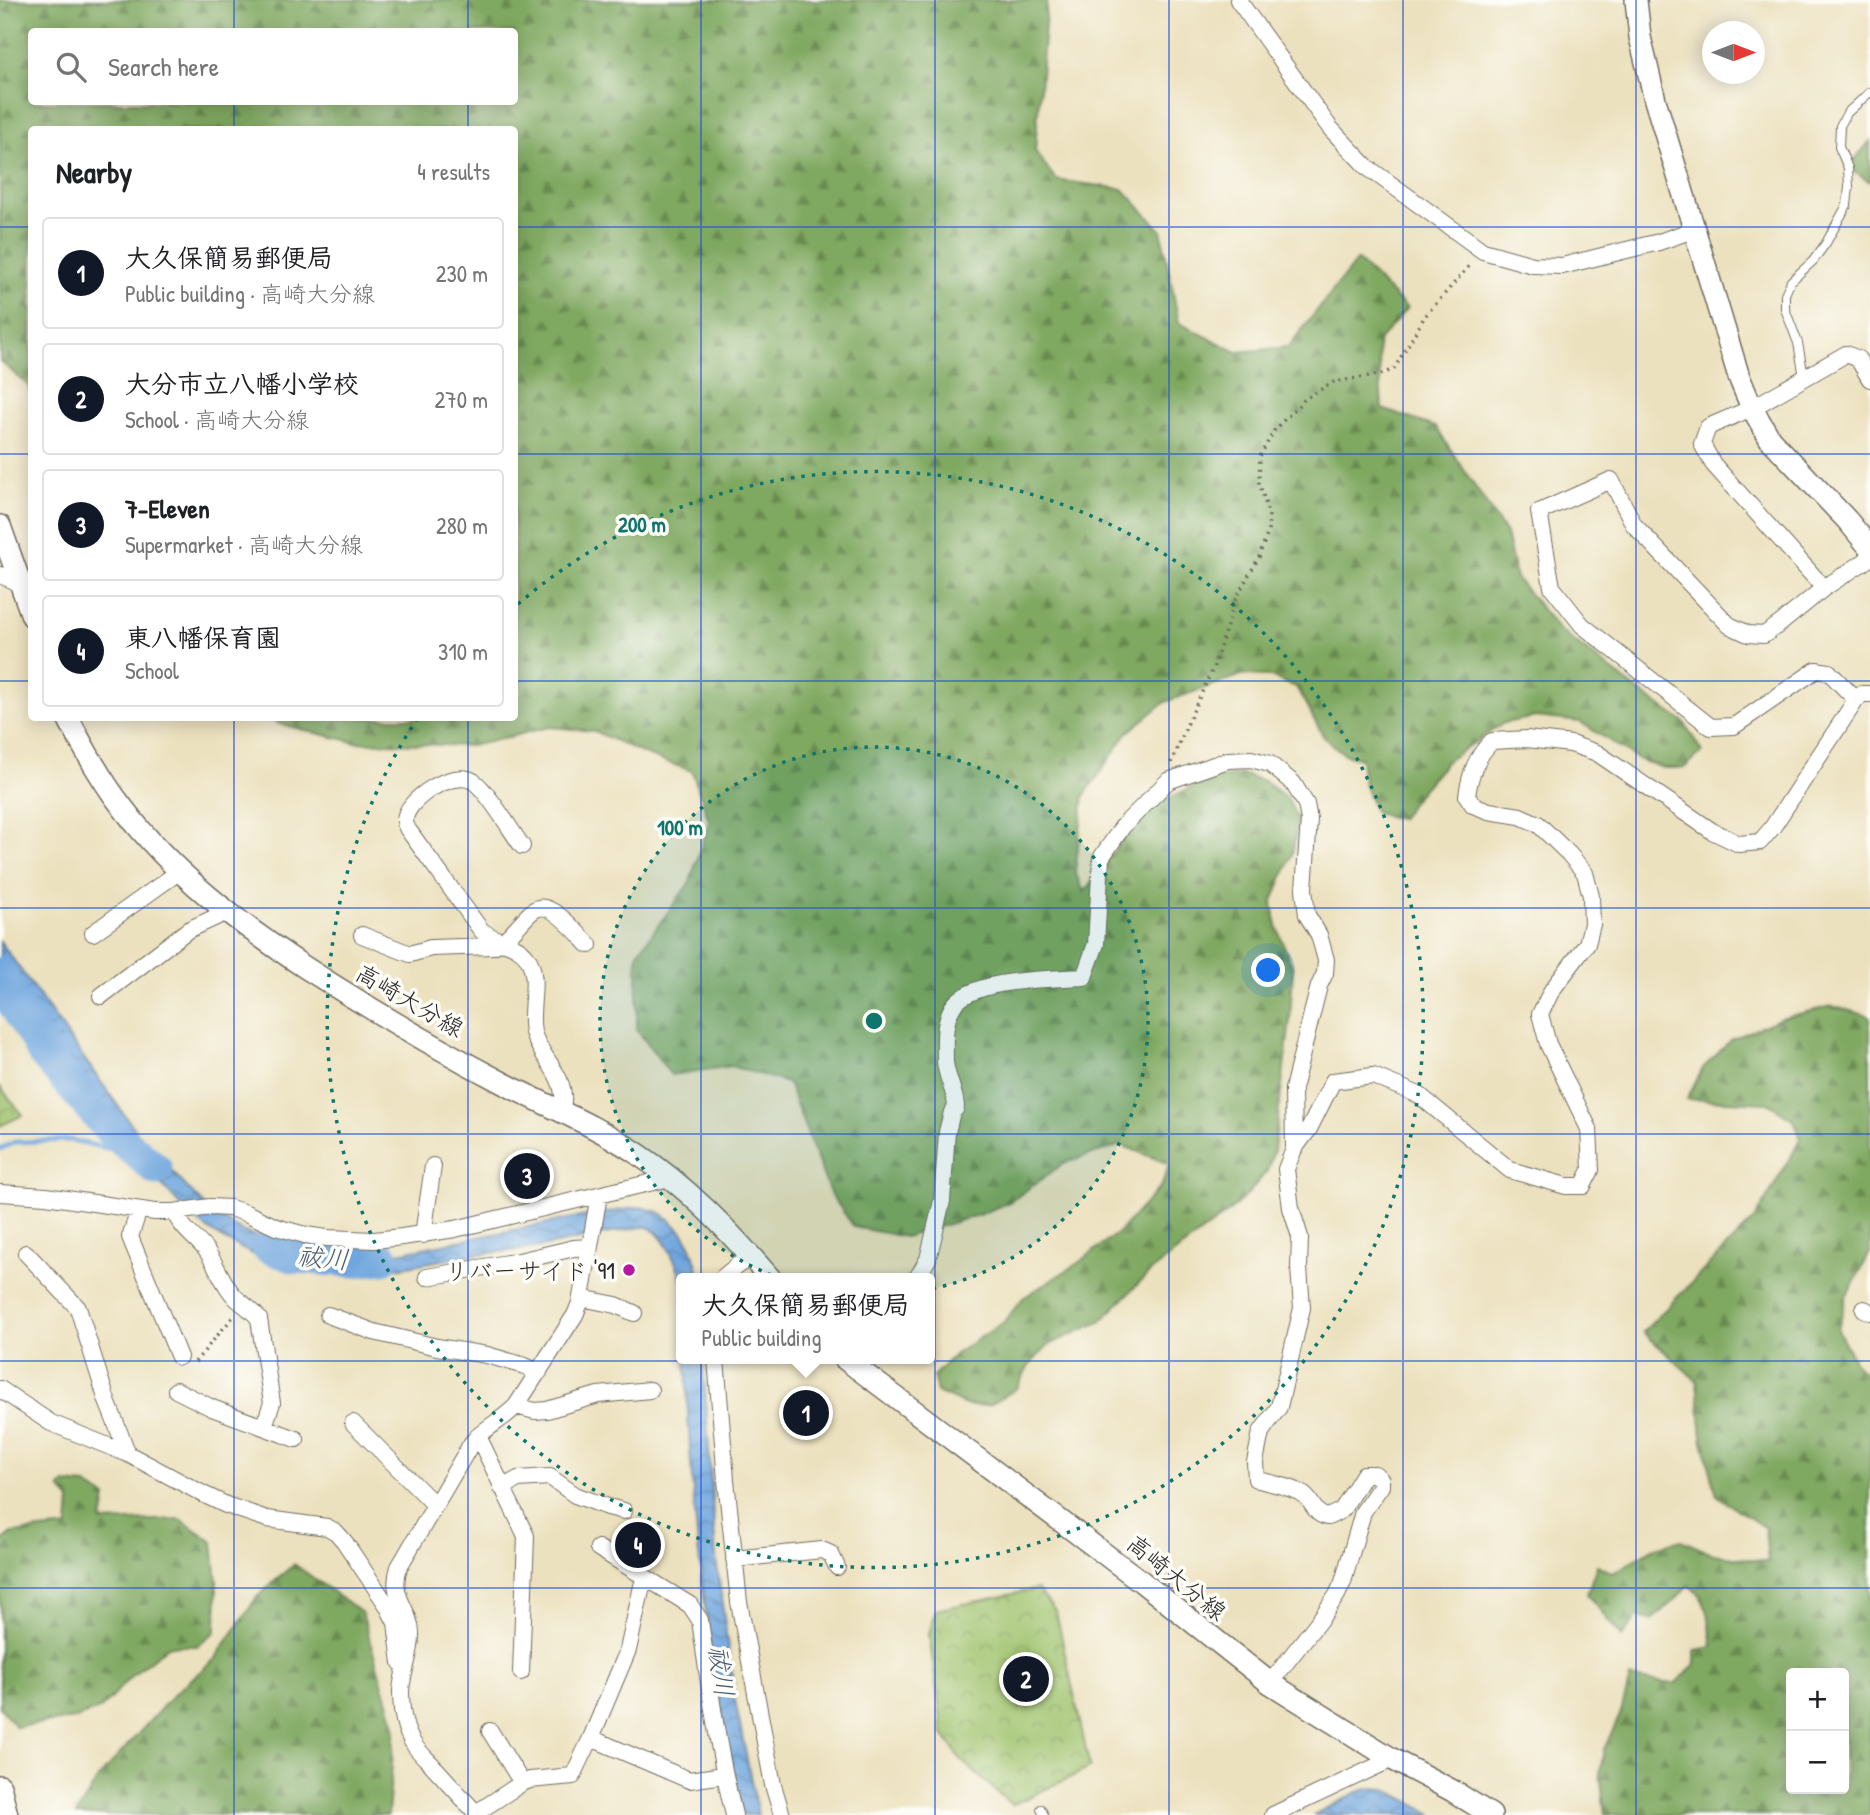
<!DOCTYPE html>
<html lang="en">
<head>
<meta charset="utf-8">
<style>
	body { margin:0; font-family:"Patrick Hand","Klee One",sans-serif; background:#f2f2f2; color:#202124 }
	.controls { position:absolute; right:21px; bottom:21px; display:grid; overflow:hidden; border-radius:7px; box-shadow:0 4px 18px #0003 }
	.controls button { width:63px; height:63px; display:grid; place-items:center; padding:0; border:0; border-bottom:2px solid #e0e0e0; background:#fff; color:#202124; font:35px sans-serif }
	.compass { position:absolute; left:1702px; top:21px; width:63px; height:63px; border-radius:50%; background:#fff; box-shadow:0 4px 18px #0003; rotate:90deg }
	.you { position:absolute; left:1269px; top:971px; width:24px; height:24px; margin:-18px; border:5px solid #fff; border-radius:50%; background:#1a73e8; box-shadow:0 0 0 10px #1a73e833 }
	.badge { display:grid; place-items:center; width:46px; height:46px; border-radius:50%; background:#111827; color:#fff; font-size:23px; font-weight:700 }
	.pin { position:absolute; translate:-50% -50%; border:4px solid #fff; box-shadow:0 2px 7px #0006 }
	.popup { position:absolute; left:676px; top:1273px; width:259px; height:91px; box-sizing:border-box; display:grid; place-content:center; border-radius:7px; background:#fff; filter:drop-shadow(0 2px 5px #0005); font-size:23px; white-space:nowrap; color:#757577 }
	.popup b { font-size:26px; color:#202124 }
	.popup::after { content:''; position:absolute; left:50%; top:100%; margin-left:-14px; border:14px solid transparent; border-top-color:#fff }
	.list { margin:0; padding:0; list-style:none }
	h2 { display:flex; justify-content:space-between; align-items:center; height:91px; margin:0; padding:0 28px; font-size:30px }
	h2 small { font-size:23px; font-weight:400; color:#757577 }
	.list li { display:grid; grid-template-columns:46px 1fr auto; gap:21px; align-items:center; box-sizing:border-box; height:112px; margin:0 14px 14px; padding:0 14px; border:2px solid #e0e0e0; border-radius:7px }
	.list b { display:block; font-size:26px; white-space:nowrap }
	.list p { margin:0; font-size:23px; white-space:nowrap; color:#757577 }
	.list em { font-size:23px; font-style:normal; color:#757577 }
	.icon { flex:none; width:38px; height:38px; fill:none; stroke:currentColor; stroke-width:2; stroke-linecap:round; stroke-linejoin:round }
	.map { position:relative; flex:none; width:1870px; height:1815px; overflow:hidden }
	.search { position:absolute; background:#fff; box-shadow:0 4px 18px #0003; left:28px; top:28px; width:490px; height:77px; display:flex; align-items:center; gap:18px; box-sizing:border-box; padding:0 24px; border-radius:7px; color:#757577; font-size:26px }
	.panel { position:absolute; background:#fff; box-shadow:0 4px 18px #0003; left:28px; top:126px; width:490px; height:595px; border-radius:7px }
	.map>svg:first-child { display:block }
	.forest { fill:url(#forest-firs); stroke:#556a46; stroke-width:2; fill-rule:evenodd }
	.park { fill:url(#park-crowns); stroke:#65764c; stroke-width:2 }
	.water { fill:url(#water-waves); stroke:#4d6884; stroke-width:2 }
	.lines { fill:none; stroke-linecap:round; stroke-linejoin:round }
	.stream { stroke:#6fa6de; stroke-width:5 }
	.river { stroke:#6fa6de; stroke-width:33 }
	.lane-casing { stroke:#6f6b5e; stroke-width:10 }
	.street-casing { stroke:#6f6b5e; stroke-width:18 }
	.secondary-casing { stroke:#6f6b5e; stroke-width:24 }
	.path { stroke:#6f6b5e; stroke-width:3.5; stroke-dasharray:2 5; stroke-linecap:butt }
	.lane { stroke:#fff; stroke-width:8 }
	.street { stroke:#fff; stroke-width:16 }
	.secondary { stroke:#fff; stroke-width:21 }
	.grid { fill:none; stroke:#1d4ed8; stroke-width:2; stroke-opacity:0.55 }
	.ring { fill:none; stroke:#0f766e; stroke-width:3.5; stroke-dasharray:3.5 7 }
	.poi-dot { fill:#b5179e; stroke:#fdfcf7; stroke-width:2.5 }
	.labels { text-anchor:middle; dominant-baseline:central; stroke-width:7; stroke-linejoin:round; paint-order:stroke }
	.street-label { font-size:24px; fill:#2b2b2b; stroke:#fdfcf7 }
	.poi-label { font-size:24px; fill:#2b2b2b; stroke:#fdfcf7; text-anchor:end }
	.water-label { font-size:26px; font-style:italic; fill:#465c73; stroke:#fdfcf7 }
	.centre { fill:#0f766e; stroke:#fdfcf7; stroke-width:3.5 }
	.ring-label { font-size:21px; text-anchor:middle; font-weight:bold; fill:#0f766e; stroke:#fdfcf7; stroke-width:7; stroke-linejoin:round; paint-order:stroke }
</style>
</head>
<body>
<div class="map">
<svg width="1870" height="1815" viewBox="0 0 1870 1815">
	<defs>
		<pattern id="forest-firs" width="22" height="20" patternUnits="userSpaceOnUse" patternTransform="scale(1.75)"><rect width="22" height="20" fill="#7fa860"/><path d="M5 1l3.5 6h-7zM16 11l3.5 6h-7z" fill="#68894f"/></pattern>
		<pattern id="park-crowns" width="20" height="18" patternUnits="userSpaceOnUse" patternTransform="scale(1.75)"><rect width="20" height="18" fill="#9fc26c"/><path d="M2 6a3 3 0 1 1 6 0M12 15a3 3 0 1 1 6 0" fill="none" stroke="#829e59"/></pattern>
		<pattern id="water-waves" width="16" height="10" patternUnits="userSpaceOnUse" patternTransform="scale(1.75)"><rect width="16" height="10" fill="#6fa6de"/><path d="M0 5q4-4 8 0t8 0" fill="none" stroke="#5b87b4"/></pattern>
	</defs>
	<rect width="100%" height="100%" fill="#fdfcf7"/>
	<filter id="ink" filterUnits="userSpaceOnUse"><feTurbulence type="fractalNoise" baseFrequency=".0143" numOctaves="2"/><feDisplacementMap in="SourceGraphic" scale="14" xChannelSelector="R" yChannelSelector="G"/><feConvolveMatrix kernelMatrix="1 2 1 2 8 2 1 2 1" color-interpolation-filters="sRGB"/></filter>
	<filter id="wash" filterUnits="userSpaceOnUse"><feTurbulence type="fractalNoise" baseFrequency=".00686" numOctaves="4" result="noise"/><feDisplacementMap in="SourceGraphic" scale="28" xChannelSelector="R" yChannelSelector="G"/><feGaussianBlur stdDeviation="1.57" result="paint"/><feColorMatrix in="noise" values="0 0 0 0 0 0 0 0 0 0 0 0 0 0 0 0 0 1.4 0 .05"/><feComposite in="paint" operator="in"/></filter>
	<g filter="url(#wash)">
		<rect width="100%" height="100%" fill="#ece1be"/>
		<path class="forest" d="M0,0H1047L1035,151L1056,180L1123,189L1161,230L1179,323L1237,352L1288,347L1357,260L1407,308L1378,342L1382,409L1436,427L1506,534L1516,578L1558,629L1641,693L1684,722L1702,752L1684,768H1663L1638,759L1580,722L1536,717L1504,723L1447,761L1418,794L1400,819L1375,813L1364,783L1361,759L1344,754L1324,737L1296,687L1268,676L1242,675L1165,702L1127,733L1084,796L1075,872L1084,892L1134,824L1159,802L1191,788L1218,778L1241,774L1264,781L1288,799L1298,821L1292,855L1272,903L1278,930L1293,969L1290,1020L1274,1150L1267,1171L1248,1194L1226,1214L1150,1272L1100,1322L1048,1345L1028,1367L1017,1388L990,1405L968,1406L937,1392L933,1376L955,1354L1004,1322L1023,1298L1078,1263L1119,1232L1162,1185L1169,1164L1121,1145L1064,1163L1011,1201L981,1214L905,1237L854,1227L830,1193L788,1083L731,1066L671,1075L637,1030V954L690,882L709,821L692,771L649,756L594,731L549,727L471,746L354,742L279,724L271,718H514V130H32L31,393L30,387L0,361ZM32,32H514V102H32Z
			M1870,141V182L1848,168Z
			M1832,1006L1870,1016V1253L1846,1297L1838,1330L1857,1366L1870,1378V1815H1605L1600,1773L1604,1749L1621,1713L1630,1678L1674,1684L1695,1666V1650L1713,1647L1708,1612L1700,1595L1688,1585L1674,1601L1652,1620L1637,1617L1622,1637L1587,1594L1597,1565L1613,1573L1656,1547L1681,1540L1713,1554L1768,1562L1765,1528L1717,1496L1702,1437L1697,1381L1643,1332L1756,1217L1801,1139L1794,1120L1768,1103L1687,1099L1703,1068L1732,1039L1781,1018ZM1844,1673V1789H1791V1673Z
			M65,1483L86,1485L106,1497L102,1522L180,1519L213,1542L217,1582L216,1631L197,1646H168L130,1677L102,1708L75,1719L16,1727L0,1707V1543L12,1533L68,1527L70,1501L60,1488Z
			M294,1564L362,1613L395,1726L388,1815H76L98,1778L176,1692L215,1659L257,1597Z"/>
		<path class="park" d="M0,1087L23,1115L0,1126Z
			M1037,1589L1056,1612L1090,1768L1012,1805L963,1762L943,1734L929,1634L935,1610Z"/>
		<path class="water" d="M0,941L144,1142L212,1214L244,1232L308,1256L319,1262L383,1256L573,1218L640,1207L659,1212L669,1219L683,1233L691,1247L698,1269V1278H682V1281C678,1266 664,1232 647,1227C643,1226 639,1228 635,1228L536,1248L471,1255L351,1276L350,1271L303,1272L290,1271L274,1265L219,1237L191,1217L134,1155L36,1023L0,969Z
			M686,1359H703L716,1558L735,1700L758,1815H743C708,1666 690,1512 686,1359Z
			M1372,1788L1386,1789L1434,1815H1313L1358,1792Z"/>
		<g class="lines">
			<path class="stream" d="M0,1149L15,1142L71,1140L105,1148H117L128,1145"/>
			<path class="river" d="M0,974L8,995L32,1033L43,1053L109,1129L156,1169
				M268,1247L295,1257L353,1261L383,1258"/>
		</g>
	</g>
	<g filter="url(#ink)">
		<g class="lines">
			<defs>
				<path id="lane" d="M1804,377L1798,343L1785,309V294L1791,281L1813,261L1826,243L1847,205L1849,187L1848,168L1839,147L1840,126L1847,113L1870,92
					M1041,1809L1044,1815"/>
				<path id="street" d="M1238,0L1330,128L1367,167L1483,251L1533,265L1562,266L1659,242L1693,230
					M0,575L22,584
					M1824,588L1713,464L1702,444L1708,427L1752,408L1846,354L1858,359L1870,379
					M1856,700L1829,672L1816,670L1734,726L1711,727L1582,625L1552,587L1539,512L1611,480L1634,525L1729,625L1748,634L1764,635L1781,623L1824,588L1870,558
					M522,846C511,831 487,790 473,781C453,769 406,799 405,820C405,825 406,827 409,831L481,930C494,942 516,942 527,957C541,978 528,1008 533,1032C539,1055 561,1071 563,1095C564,1100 562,1106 562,1111
					M93,933L180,871
					M362,935L410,954L431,948L493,946C504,942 510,935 518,926C524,920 530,911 538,908C553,903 579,935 589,945
					M101,996L188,930L227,912
					M0,1193L46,1196L155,1212H174L210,1207L230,1208L246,1213L276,1227L305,1235L327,1238L374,1240L402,1237L455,1229L670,1178
					M139,1210L130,1237L179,1357
					M174,1212C183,1230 194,1236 206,1250C217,1265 222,1283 235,1297C243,1305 253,1310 259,1319L272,1403L264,1426
					M423,1235L433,1166
					M26,1253L78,1308L107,1401L128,1454
					M427,1277L519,1261L574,1248L590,1247
					M722,1278L738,1265L751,1257
					M917,1278L928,1259L942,1201L947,1132L952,1112L956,1108C956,1092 946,1078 945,1061C945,1045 943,1024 952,1008C969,978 1052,979 1084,977L1096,944L1101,858L1123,826L1168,781L1228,760L1251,759L1270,764L1293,783L1306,804L1309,820L1304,889L1307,915L1319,935L1326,960L1325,973L1319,986L1293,1089L1294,1149
					M581,1298L616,1305L634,1313
					M1864,1309L1870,1312
					M328,1315L374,1332L437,1347L487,1355L525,1366L539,1372
					M716,1359L726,1480L739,1602L773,1785L782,1815
					M0,1389L51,1423L128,1454L205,1495L226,1505L267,1519L327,1527L336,1532L344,1541L387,1605L396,1623L401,1663
					M176,1390L212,1408L296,1439
					M516,1406L535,1411L547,1410L598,1395L650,1390
					M353,1423L435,1505
					M478,1436L526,1536L521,1672
					M502,1488L518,1479L550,1477L575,1495L608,1507L624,1511
					M598,1548L690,1605L700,1620C709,1685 718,1751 734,1815
					M734,1559L822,1550L831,1554L837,1567
					M1270,1683L1322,1617L1337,1595L1343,1582L1363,1512L1381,1486V1480L1375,1474H1364L1342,1510L1328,1517C1314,1515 1314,1503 1304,1495C1291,1486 1271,1484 1256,1479L1255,1462L1261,1432L1279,1407L1302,1308L1299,1268L1300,1237L1291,1208L1286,1169L1294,1149L1309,1129L1333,1081L1373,1076L1419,1095L1510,1170L1566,1186H1583L1591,1170L1589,1129L1548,1044L1540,1014L1552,990L1587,944L1592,924L1591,896L1585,873L1569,854L1538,824L1520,816L1489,811L1473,805L1467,796C1470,774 1476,757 1492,741L1527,739L1571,744L1597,753L1712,831L1739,844L1760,842L1772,828L1856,700L1862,694H1870
					M490,1731L522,1783
					M591,1738L689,1780L724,1775
					M476,1813L522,1783L530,1780L573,1776L591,1738L628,1650L644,1577
					M478,1815C463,1799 449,1783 434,1767C428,1760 418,1752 413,1743C404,1729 401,1708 401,1691C402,1672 412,1653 411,1633C410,1607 389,1598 399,1567L471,1444C483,1428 502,1421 516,1406L575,1315L580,1303L599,1195
					M1273,1815L1392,1759"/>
				<path id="secondary" d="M1636,0L1640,37L1655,100L1739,377L1752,408L1770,439L1847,520L1870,548
					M0,526L32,616
					M68,718C84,749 101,780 123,808C172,873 238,923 306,968C370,1009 436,1048 503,1083C547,1106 593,1124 635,1152C687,1186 729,1231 770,1278
					M845,1359L1142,1582L1270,1683L1392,1759L1453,1791L1491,1815
					M0,1786L7,1815"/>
			</defs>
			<use href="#lane" class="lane-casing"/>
			<use href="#street" class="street-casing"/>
			<use href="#secondary" class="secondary-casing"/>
			<path class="path" d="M1171,763L1189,720L1214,666L1236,598L1259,557L1268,532L1269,515L1259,482L1260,456L1275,429L1306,398L1334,382L1382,374L1394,369L1425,316L1472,263
				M195,1362L233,1317"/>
			<use href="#lane" class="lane"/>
			<use href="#street" class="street"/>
			<use href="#secondary" class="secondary"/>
		</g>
	</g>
	<path class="grid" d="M234,0V32M468,0V32M701,0V1815M935,0V1815M1169,0V1815M1403,0V1815M1636,0V1815M234,102V130M468,102V130M0,227H32M514,227H1870M0,454H32M514,454H1870M0,681H32M514,681H1870M234,718V1815M468,718V1815M0,908H1870M0,1134H1870M0,1361H1870M0,1588H1870"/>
	<circle cx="874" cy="1021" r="274" fill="#0f766e" fill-opacity=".12"/>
	<g class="ring">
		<circle cx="874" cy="1021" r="274"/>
		<path d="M518 604A548 548 0 1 1 417 719"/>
	</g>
	<circle class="poi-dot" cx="629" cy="1270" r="7"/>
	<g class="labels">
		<g class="street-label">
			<text transform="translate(410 1000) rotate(30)">高崎大分線</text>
			<text transform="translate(1177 1577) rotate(39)">高崎大分線</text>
		</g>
		<g class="poi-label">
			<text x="615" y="1270">リバーサイド '91</text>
		</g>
		<g class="water-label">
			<text transform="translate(323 1257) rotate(5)">祓川</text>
			<text transform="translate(722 1671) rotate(82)">祓川</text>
		</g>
	</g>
	<circle cx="874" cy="1021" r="10" class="centre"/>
	<g class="ring-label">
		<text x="642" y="532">200 m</text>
		<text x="680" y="835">100 m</text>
	</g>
</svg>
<div class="controls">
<button>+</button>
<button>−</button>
</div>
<svg class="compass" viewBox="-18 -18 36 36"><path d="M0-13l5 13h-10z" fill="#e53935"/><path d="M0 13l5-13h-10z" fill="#757577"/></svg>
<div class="you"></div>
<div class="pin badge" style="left:806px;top:1413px">1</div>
<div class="popup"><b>大久保簡易郵便局</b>Public building</div>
<div class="pin badge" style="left:1026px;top:1679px">2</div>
<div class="pin badge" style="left:527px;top:1176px">3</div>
<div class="pin badge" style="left:638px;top:1545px">4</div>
<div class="search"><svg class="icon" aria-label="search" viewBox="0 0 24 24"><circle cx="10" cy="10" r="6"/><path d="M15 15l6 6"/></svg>Search here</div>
<section class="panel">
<h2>Nearby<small>4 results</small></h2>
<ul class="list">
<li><span class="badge">1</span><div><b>大久保簡易郵便局</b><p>Public building · 高崎大分線</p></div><em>230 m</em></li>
<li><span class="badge">2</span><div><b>大分市立八幡小学校</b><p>School · 高崎大分線</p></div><em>270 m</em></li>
<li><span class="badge">3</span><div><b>7-Eleven</b><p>Supermarket · 高崎大分線</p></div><em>280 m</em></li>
<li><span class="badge">4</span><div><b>東八幡保育園</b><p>School</p></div><em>310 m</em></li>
</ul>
</section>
</div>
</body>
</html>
